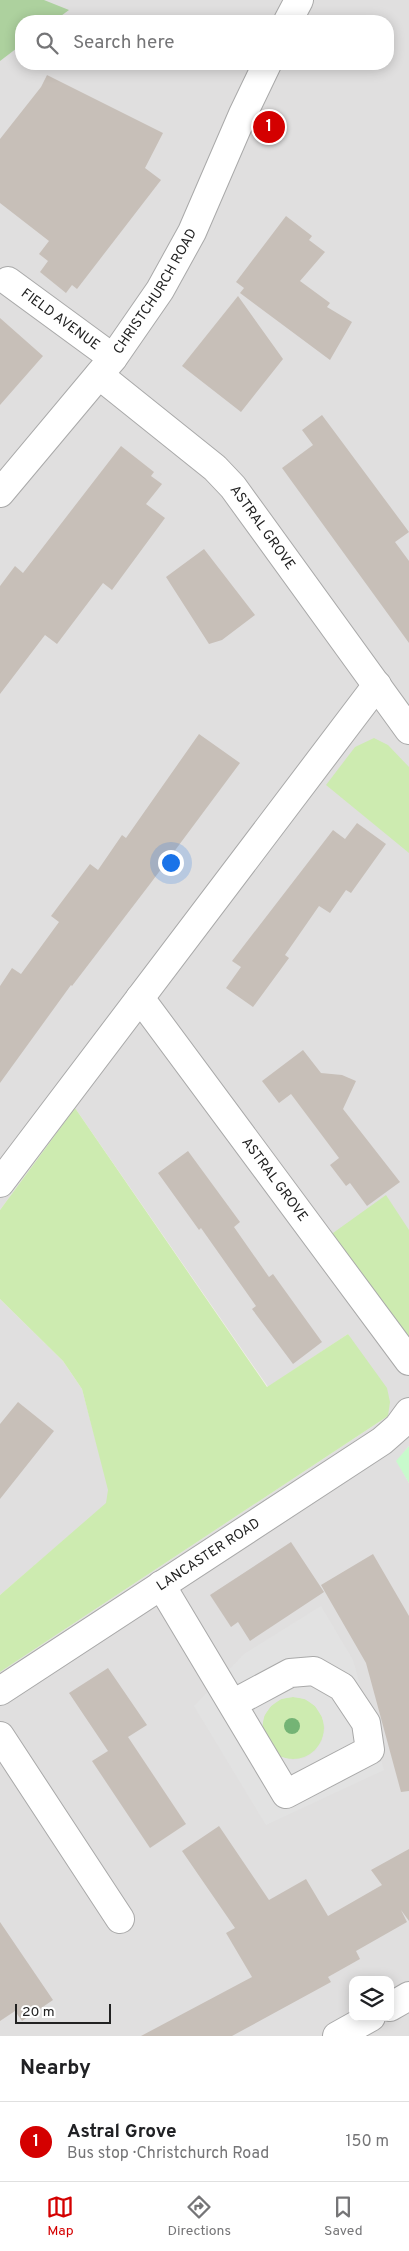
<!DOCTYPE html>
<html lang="en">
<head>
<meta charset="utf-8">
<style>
	body { margin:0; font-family:Overpass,sans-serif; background:#f6f6f6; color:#202124 }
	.controls { position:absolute; right:15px; bottom:15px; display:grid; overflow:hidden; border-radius:10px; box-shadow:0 2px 12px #0003 }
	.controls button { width:45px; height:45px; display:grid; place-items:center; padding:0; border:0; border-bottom:1px solid #e0e0e0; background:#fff; color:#202124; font:25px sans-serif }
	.scale { position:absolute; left:15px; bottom:12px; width:96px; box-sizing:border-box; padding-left:5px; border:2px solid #222; border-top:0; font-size:14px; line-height:18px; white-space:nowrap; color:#222; -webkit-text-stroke:4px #fff; paint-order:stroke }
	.you { position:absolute; left:170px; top:862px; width:18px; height:18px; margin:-12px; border:4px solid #fff; border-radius:50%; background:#1a73e8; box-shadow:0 0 0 8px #1a73e833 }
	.badge { display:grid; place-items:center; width:32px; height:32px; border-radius:50%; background:#d40000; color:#fff; font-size:16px; font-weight:700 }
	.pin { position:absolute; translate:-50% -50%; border:2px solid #fff; box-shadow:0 1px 5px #0006 }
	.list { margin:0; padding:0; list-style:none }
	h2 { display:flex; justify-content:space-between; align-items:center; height:65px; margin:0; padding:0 20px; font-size:21px }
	h2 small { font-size:16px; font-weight:400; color:#757577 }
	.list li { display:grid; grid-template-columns:32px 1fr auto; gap:15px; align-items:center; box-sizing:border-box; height:80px; padding:0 20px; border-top:1px solid #e0e0e0 }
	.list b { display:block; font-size:19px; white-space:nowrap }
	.list p { margin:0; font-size:16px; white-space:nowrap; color:#757577 }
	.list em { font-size:16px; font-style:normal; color:#757577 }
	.icon { flex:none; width:28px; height:28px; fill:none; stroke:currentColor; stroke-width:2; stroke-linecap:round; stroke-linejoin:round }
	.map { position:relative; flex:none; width:409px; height:2036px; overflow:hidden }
	.search { position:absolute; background:#fff; box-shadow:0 2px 12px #0003; left:15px; right:15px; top:15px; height:55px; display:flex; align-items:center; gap:12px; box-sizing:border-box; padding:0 18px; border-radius:20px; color:#757577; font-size:19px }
	.sheet { height:145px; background:#fff }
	nav { display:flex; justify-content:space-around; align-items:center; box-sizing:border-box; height:70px; border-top:1px solid #e0e0e0; background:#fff; font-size:14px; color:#757577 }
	nav a { display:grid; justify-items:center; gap:2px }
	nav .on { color:#d40000 }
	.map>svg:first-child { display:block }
	.residential { fill:#e0dfdf; fill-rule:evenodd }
	.grass { fill:#cdebb0 }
	.forest { fill:#add19e }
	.park { fill:#c8facc }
	.parking { fill:#e2e2e2; fill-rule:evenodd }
	.building { fill:#c7bfb8 }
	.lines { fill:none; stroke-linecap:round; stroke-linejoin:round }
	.minor-casing { stroke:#a9a9a9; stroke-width:30 }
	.minor { stroke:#fff; stroke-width:28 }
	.tree { fill:#74b475 }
	.labels { text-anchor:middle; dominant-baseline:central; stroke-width:4.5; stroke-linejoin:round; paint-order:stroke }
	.street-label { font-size:14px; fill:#222; stroke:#fff }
</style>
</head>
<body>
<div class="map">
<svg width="409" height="2036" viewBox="0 0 409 2036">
	<rect width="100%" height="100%" fill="#f2efe9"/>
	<path class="residential" d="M0,0H409V1446L397,1461L409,1483V2036H0V1672L388,1416L348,1334L268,1387L75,1108L0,1210ZM21,21H388V64H21ZM353,1980H390V2017H353Z
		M0,1299L63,1361L82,1389L109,1490L107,1503L0,1595Z"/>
	<path class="grass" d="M374,738L388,745L409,767V853L326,785L355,747Z
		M75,1108L267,1387L348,1334L387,1388L390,1402L388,1416L0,1672V1595L106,1503L108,1490L82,1389L63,1361L0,1299V1210Z
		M386,1195L409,1230V1350L326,1238Z
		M262 1728a31 31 0 1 1 62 0a31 31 0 1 1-62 0Z"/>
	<path class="forest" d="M0,0H44L69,10L54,21H21V45L0,61Z"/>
	<path class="park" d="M409,1446V1483L396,1461Z"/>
	<path class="parking" d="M321,1606L353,1660L384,1770L266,1825L194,1706L244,1654ZM293,1697L305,1699L315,1706L322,1717L325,1728L322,1741L315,1751L305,1758L293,1760L281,1757L271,1750L262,1728L264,1716L271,1706L281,1699Z"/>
	<path class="building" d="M47,75L163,133L145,168L161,180L77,289L72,285L66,293L40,272L48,261L39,254L49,241L0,203V139L41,87Z
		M286,216L312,236L309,240L325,252L300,281L330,303L327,307L352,322L330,360L240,293L244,288L236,282Z
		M238,296L283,359L241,412L182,366Z
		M0,318L43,356L0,405Z
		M322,415L409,532L395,542L409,561V643L282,468L313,445L302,430Z
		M121,446L154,472L151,476L162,484L146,504L165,518L112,590L103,583L57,644L45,635L0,694V586L15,566L23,573Z
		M204,549L255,615L222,640L209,644L166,577Z
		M199,734L240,763L150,884L72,986L71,985L0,1083V986L12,968L21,974L59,922L51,916L90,864L98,870L122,835L126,838Z
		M357,823L386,844L351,893L346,890L330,913L319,906L285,955L289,958L253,1007L226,988L241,967L232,961L333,830L345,839Z
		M303,1050L321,1073L342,1075L356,1081L343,1109L400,1182L367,1206L350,1183L346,1186L330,1165L339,1158L291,1094L279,1103L262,1081Z
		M188,1151L240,1222L234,1227L269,1277L273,1274L322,1342L293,1364L252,1309L256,1306L201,1228L199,1230L158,1173Z
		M18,1402L54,1431L0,1499V1424Z
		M291,1542L324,1592L250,1641L238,1622L231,1627L210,1595Z
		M373,1554L409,1616V1791L401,1792L366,1663L321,1585Z
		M108,1668L147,1725L128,1737L186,1824L150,1848L92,1761L108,1751L69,1693Z
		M219,1826L269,1900L306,1879L328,1916L382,1885L371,1870L409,1849V1921L401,1910L407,1922L356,1951L360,1959L328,1977L331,1982L232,2036H141L252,1977L226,1933L235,1928L182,1851Z
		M0,1922L53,2000L22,2021L15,2011L0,2021Z"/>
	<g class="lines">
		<defs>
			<g id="minor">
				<path d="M288,21L299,0"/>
				<path id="s1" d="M8,281L113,358"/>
				<path id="s2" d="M99,375L215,468L233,487L409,730"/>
				<path id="s3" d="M0,493L113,358L160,290L192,232L243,114L267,64"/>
				<path id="s4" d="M140,998L409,1361"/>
				<path d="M0,1183L377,685"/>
				<path d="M161,1585L286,1794L370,1750L366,1723L342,1687L314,1671L290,1673L234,1703"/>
				<path id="s5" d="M0,1691L382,1441L398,1427L409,1412"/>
				<path d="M0,1736L120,1919"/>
				<path d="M390,2007L409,1996"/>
				<path d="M337,2036L371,2017"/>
			</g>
		</defs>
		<use href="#minor" class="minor-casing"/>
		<use href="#minor" class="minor"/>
	</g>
	<circle class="tree" cx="292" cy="1726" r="8"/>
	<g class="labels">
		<g class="street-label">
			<text stroke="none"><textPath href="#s3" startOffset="255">CHRISTCHURCH ROAD</textPath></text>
			<text stroke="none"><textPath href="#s1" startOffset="65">FIELD AVENUE</textPath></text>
			<text stroke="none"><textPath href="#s2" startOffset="225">ASTRAL GROVE</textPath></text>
			<text stroke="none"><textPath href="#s4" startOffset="226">ASTRAL GROVE</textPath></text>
			<text stroke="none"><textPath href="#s5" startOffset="249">LANCASTER ROAD</textPath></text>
		</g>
	</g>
</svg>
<div class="controls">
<button><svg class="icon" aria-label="layers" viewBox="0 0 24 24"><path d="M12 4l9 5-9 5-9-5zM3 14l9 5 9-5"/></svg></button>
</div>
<div class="scale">20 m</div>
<div class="you"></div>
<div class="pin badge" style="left:269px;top:127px">1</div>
<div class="search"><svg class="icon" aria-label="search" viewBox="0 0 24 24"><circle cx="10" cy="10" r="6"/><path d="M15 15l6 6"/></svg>Search here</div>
</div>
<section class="sheet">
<h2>Nearby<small></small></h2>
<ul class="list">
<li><span class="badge">1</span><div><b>Astral Grove</b><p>Bus stop · Christchurch Road</p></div><em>150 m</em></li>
</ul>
</section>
<nav>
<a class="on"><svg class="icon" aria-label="map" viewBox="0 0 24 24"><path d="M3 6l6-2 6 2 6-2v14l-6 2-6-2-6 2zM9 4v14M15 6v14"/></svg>Map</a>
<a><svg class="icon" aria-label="directions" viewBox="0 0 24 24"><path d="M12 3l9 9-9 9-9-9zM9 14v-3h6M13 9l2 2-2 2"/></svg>Directions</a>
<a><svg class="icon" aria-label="saved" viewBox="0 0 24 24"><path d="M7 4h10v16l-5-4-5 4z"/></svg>Saved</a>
</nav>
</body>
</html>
